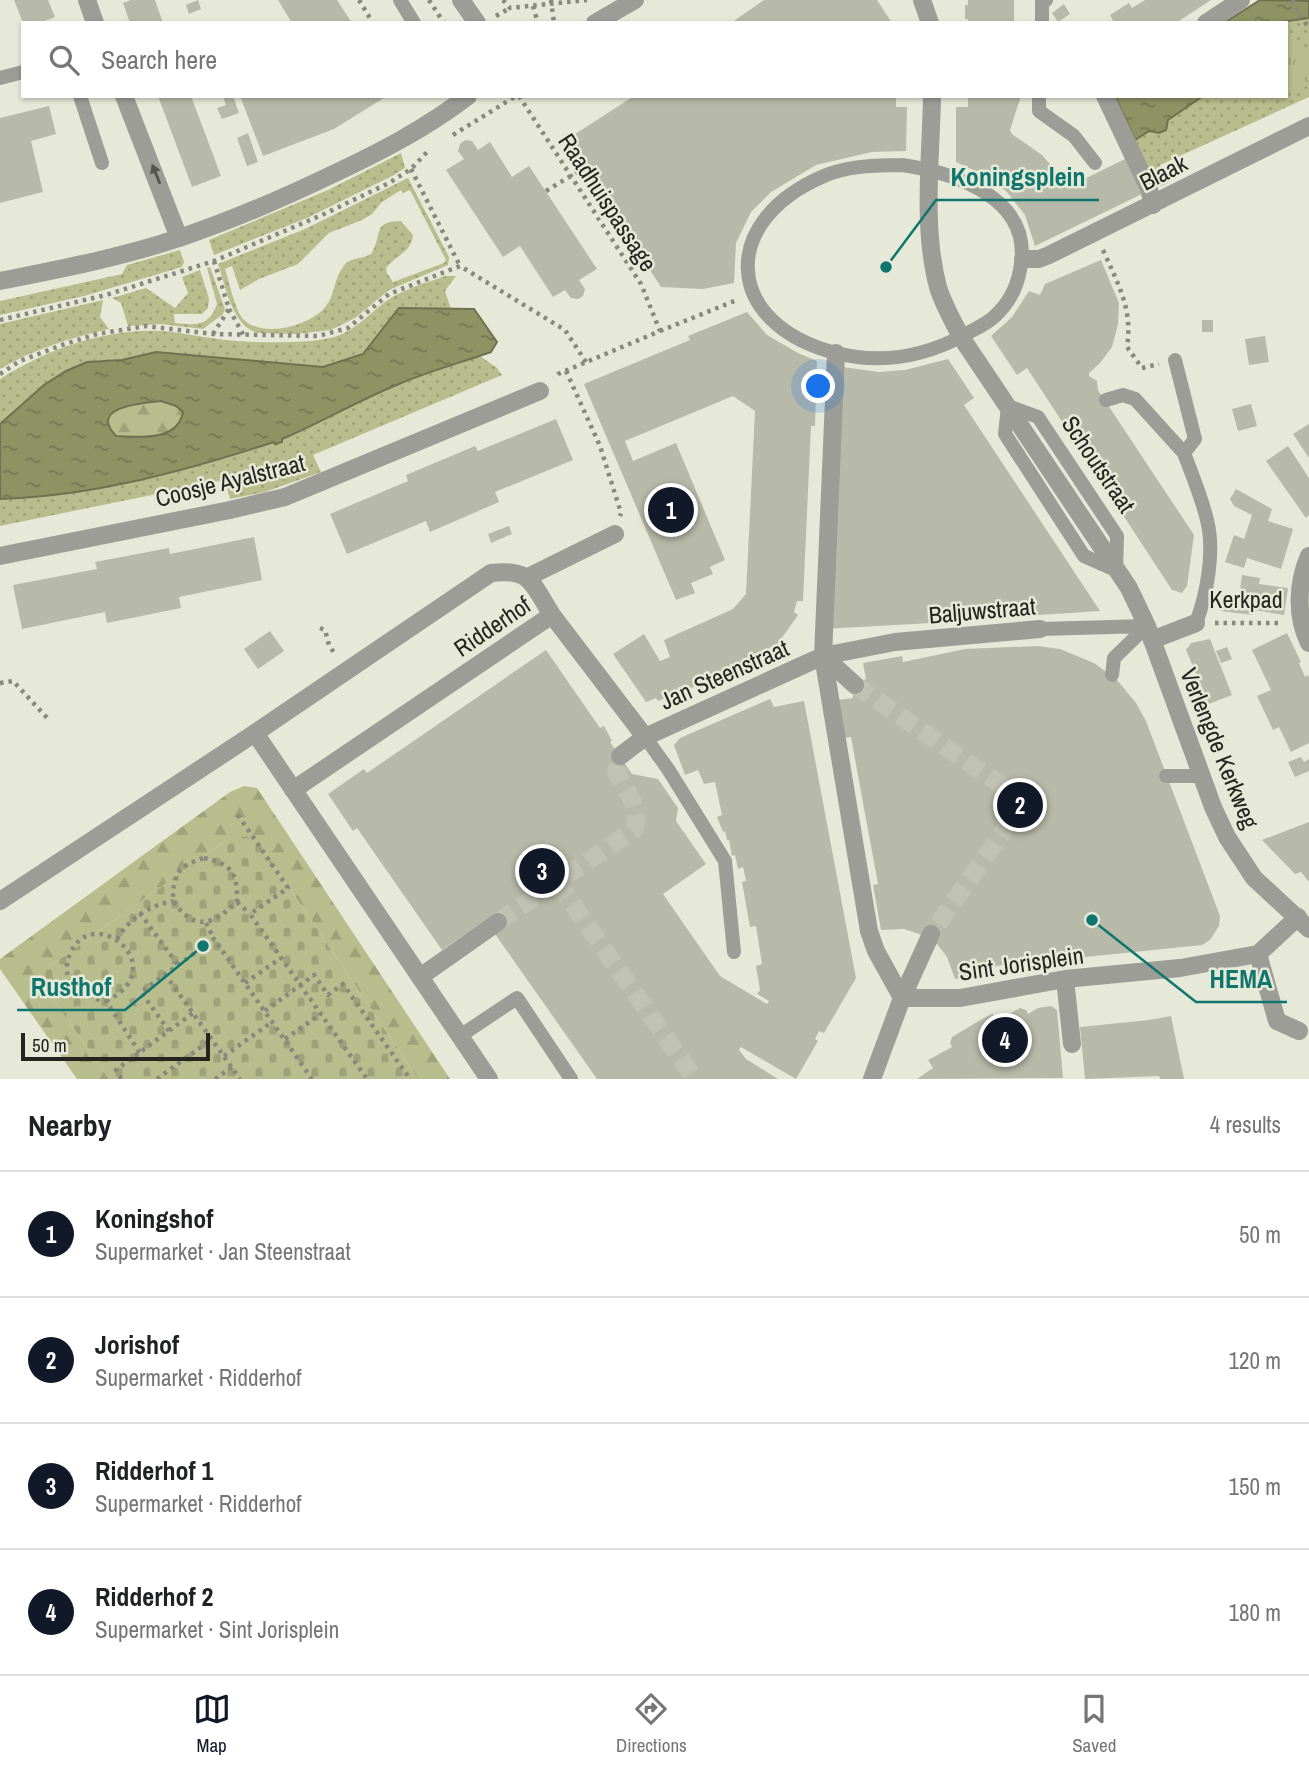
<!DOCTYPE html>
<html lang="en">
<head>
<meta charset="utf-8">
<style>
	body { margin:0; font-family:"Archivo Narrow",sans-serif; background:#f6f6f6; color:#202124 }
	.scale { position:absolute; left:21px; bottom:18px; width:189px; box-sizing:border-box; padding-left:7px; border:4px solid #24251f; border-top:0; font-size:19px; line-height:24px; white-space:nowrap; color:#24251f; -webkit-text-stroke:5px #e7e9d8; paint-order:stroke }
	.you { position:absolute; left:819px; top:387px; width:24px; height:24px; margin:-18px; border:5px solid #fff; border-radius:50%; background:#1a73e8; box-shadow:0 0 0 10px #1a73e833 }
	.badge { display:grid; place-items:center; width:46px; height:46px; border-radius:50%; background:#111827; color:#fff; font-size:23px; font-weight:700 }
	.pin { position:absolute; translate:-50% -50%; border:4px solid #fff; box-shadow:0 2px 7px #0006 }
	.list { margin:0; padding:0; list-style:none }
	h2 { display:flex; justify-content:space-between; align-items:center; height:91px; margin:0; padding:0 28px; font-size:30px }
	h2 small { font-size:23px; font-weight:400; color:#757577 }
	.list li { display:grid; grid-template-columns:46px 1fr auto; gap:21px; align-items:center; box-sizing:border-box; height:126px; padding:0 28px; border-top:2px solid #e0e0e0 }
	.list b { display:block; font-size:26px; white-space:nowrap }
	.list p { margin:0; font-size:23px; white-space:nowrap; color:#757577 }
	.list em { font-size:23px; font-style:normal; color:#757577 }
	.icon { flex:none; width:38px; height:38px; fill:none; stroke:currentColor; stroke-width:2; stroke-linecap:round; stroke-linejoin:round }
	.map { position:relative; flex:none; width:1309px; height:1079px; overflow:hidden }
	.search { position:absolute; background:#fff; box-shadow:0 2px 5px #0004; left:21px; right:21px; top:21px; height:77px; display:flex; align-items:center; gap:18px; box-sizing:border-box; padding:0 24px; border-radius:0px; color:#757577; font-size:26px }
	.sheet { height:595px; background:#fff }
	nav { display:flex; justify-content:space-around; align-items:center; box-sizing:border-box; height:98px; border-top:2px solid #e0e0e0; background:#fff; font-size:19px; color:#757577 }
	nav a { display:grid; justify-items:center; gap:4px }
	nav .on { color:#111827 }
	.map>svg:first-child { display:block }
	.grass { fill:url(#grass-dots); fill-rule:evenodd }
	.forest { fill:url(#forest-firs) }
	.cemetery { fill:url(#cemetery-stones) }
	.park { fill:url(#park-tufts) }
	.water { fill:url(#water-ripples); stroke:#6e724f; stroke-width:2; fill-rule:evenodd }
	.building { fill:#b8baa9 }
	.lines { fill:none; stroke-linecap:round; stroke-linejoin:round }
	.pedestrian-tunnel { stroke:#c0c2b3; stroke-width:18; stroke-dasharray:18 9; stroke-linecap:butt }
	.path { stroke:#88897d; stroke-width:4.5; stroke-dasharray:3.5 5; stroke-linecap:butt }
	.service { stroke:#9c9d96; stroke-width:14 }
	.pedestrian { stroke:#9c9d96; stroke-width:18 }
	.minor { stroke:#9c9d96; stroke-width:18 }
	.tertiary { stroke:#9c9d96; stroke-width:18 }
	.oneway { fill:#54554f }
	.labels { text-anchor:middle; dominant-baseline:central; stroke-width:5; stroke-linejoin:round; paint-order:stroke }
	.street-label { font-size:24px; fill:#24251f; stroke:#e7e9d8 }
	.leader { fill:none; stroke:#0f766e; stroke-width:2.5 }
	.callout-dot { fill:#0f766e; stroke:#e7e9d8; stroke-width:2.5 }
	.callout-label { font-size:26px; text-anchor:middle; font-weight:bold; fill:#0f766e; stroke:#e7e9d8; stroke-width:5; stroke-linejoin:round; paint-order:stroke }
</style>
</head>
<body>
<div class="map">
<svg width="1309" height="1079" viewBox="0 0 1309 1079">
	<defs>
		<pattern id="grass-dots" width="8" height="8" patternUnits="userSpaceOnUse" patternTransform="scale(1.75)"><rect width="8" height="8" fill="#b8bd8d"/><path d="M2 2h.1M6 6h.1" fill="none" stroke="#9ea279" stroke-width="1.8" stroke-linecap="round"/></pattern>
		<pattern id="forest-firs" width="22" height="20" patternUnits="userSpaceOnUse" patternTransform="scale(1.75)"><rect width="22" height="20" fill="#b8bd8d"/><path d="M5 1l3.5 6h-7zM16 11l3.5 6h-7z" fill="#9ea279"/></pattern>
		<pattern id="cemetery-stones" width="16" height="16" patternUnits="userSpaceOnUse" patternTransform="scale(1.75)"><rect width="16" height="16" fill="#b8bd8d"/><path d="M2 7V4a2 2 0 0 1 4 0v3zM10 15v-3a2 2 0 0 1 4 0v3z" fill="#9ea279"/></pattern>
		<pattern id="park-tufts" width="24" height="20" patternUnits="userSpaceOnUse" patternTransform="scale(1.75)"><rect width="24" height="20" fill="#b8bd8d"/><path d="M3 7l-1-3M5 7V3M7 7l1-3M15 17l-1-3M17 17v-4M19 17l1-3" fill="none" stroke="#9ea279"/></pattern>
		<pattern id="water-ripples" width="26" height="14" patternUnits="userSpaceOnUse" patternTransform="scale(1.75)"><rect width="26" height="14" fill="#8e9364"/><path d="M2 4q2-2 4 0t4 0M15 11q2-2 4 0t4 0" fill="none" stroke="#747852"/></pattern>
	</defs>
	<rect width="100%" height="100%" fill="#e7e9d8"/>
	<path class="grass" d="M1309,18V97L1160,165L1168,183L1157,188L1135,140L1149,131L1159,133L1168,120L1203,96H1286V23H1274Z
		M401,153L405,168L394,175L307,218L214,255L209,240L328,190Z
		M408,178L449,257L448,265L389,290L355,318L331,330L296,334L260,333C232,329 226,286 218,264L305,229ZM401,190L403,193L410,190L446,260L444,263L393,282L387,273L386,268C396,255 411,253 413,235L401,221C371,221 383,236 371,254C361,260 351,256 343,267C334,278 335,295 326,306C311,326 262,339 243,319C235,310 229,281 225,269L232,266L240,290L259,279L298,264L329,233L362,220L372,214L382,202Z
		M180,250L184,262L182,267L84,296L0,315V301L122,274L127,265Z
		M210,267L225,309L223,314L203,329L161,324L128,326L121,303L112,298L146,288L175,308L188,293L182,277L200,270L209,299L208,308L202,314H174L175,323C196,325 209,327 217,304L207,268Z
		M445,276H456L445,291L451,309L399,308L363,354L323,367L157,352L122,360H99L76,366L44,385L0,424V379C45,350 106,328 161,331C180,332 199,337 218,339C244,343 305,344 330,338C358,332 372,308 396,295C411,287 429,282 445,276Z
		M103,300L100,317L109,329C70,338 34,349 0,369V324Z
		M480,356L497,368L502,375L313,455L321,472L265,492L230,499L225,480L0,526V499L66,494L122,485L224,458L291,435L396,384Z"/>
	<path class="forest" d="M161,401L176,406L183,412C177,442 138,437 116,436C87,406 145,403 161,401Z
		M244,786L257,788L450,1079H418L260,844L227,840L50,966L41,976V982L109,1079H77L0,969V959L230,792Z"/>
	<path class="cemetery" d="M237,836L249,837L260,844L418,1079H109L41,982L40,976L50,966L227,840Z"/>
	<path class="park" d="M1289,42L1298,45L1309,55V83C1299,93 1286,100 1272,96H1286V43Z"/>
	<path class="water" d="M1260,0L1309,1V18L1274,23H1224Z
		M1115,96H1203L1168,120L1166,130L1159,133L1149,131L1135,140Z
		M399,308L474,309L497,342L491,352C460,363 429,371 399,384C359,400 320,423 282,439V442L275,444L274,442C185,471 94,496 0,499V424L44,385L66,371L87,362L122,360L156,352L323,367L363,354ZM161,401L176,406L183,412C178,442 137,437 116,436C87,406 145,403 161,401Z"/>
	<path class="building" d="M14,0H48L55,17L39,23H23Z
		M131,0H155L163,23H130L123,3Z
		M198,0L201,9L189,14L186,5Z
		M278,0H337L352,23H292Z
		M764,0H877L892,23H731Z
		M968,0H1014V23H968V19H965V5H968Z
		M1145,0H1211L1176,23H1110L1113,20L1110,15L1129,3L1132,8Z
		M1064,4L1070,14L1058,22L1052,13Z
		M158,96H191L221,176L192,187Z
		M223,96H233L239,113L222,119L217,108L226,105Z
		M240,96H387L334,129L263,156Z
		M634,96H896V107H907L906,151L872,152L816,165L771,192L751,212L736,243L734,283L703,289L661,287L566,140Z
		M968,96H1021L1010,130L1012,134L1042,155L1067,184L1072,185L1125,159L1142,194L1035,246L1025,215L1007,192L988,177L956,162V107H968Z
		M49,106L56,134L31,141L43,192L0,203V118Z
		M248,133L258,162L247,166L237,138Z
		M465,140L472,141L478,150L490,142L512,177L529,166L597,269L579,280L585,289L583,296L578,299L571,298L565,290L553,297L520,246L503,257L446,170L464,159L458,151L460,144Z
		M1101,260L1119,303L1118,324L1112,347L1100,363L1089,373V376L1097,381L1098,390L1194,535L1187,586L1182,593L1172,590L1027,368L1017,375L991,336L1012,317L1029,291L1040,295L1045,284Z
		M747,312L767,335L798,353L817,361L815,426H811L803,601H797L794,612L798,615L774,649L770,647L768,650L757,655L759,659L684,691L682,685V688L672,692L674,695L658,701L656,698L646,702L613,654L644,634L660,661L670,657L664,640L733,609L746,594L755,411L733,396L625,441L633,461L676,443L725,560L710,567L713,574L691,583L695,593L676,600L584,384L690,340L688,336Z
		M1202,320H1213V332H1202Z
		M1265,336L1269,362L1249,365L1245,339Z
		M948,359L974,398L964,405L1100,611L965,620V623L950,624V622L823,629L835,366L879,372L905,370Z
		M1251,404L1257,426L1238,431L1232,409Z
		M556,419L573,460L495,492L499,502L430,532L426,521L347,554L330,514L408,481L406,475L475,446L478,451Z
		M1309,424V458L1293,434Z
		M1288,446L1309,478V515L1306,518L1266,461Z
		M1236,489L1272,509L1268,521L1293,529L1281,569L1247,558L1244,568L1225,562L1234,535L1244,539L1252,515L1234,506L1230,499Z
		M509,526L512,534L491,543L488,534Z
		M254,537L262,580L179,597L181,608L107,623L105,612L22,629L13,585L97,569L95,562L169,548L170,554Z
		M1242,575L1260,578L1259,584L1288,588L1284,615L1254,610L1253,615L1221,611L1223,597L1239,599Z
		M270,631L284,651L258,669L244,649Z
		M1287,633L1301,662L1299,663L1305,677L1308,675L1309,678V743L1291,752L1279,727L1273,730L1257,696L1271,690L1252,650Z
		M1210,639L1232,695L1209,704L1186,650L1191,643Z
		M1038,646L1060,649L1094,663L1117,680L1136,703L1146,721L1220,916L1219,926L1210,940L1202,945L1086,957L1068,962L1066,953L992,967L993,972L955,979L947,957L937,944L922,935L904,929L881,930L873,885L878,884L859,781L851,737L845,738L838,700L853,698V693L859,682L866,679L863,663L902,656L903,662L965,649Z
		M1227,647L1232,659L1221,663L1216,651Z
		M546,650L600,728L604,726L612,741L610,742L632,774L658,779L678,808L676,821L706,864L663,894L720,976L767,1004L769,1001L757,994L760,990L756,966L762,964L756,926L750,927L742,882L746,881L743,867L738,869L735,855L732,856L729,840H727L725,831L723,832L717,817L722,815L715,782L704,784L698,770L685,775L674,745L680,738L770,699L774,707L804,701L856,978L824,1033L819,1031L815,1039L818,1041L796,1079L741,1047L739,1050L746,1059L778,1079H597L495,934L503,929L493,915L442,950L357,828L353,831L328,794L364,769L367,773Z
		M1301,757L1304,762L1309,759V771L1295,777L1288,762Z
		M1309,822V882L1301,872L1295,874L1262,840Z
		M1051,1006L1057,1010L1063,1078L917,1079L933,1068L928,1060L952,1047L950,1043L952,1037L982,1019L992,1014L1000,1019L1020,1008L1026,1010L1028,1014L1038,1008Z
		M1171,1016L1184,1079H1160L1159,1076L1085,1079L1080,1027L1149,1020Z"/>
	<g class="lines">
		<path class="pedestrian-tunnel" d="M855,685L1005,788L1013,813L1005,829L931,934
			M557,882L695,1079
			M498,922L635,829C640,807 627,791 616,772L620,756"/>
		<path class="path" d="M359,0L373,23
			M429,0L444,23
			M503,0L510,8L587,0
			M551,0L554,23
			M1292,0L1309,29
			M533,6L538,23
			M496,16L510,8
			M519,96L641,284L660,331L558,374L554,378
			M453,135L516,96
			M411,169L460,266
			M546,191L584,168
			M1103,250C1118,284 1133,309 1127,347L1142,368L1159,364
			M229,309L244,336
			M0,320L106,295L214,261L322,215L389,183L411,169L428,151
			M660,331L737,300
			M213,334L229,309L214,261
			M566,371L600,446L621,513L620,516
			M0,374L20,361L62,345L97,334L146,326L213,334L318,336L348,328L389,294L460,266L565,330L586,362
			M1215,623H1283
			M320,628L325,630L329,645L336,656
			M0,683L13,681L49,720
			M238,815L288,888L250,914L367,1079
			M204,858C232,864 238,874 237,902C212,925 195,932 173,901C173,874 178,866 204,858Z
			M237,902L250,914
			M140,913L178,965
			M206,923L214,939
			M117,939C131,917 148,906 173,901
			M165,974L240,1079
			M245,983L281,958
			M106,1001C175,968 93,900 70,954C58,982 81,997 106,1001L140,1053
			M265,1011L314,975L328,995L343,984L410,1079
			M169,1031L141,992L214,939L312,1079
			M285,1039L321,1014
			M224,1056L272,1022
			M121,1079L116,1070L193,1013
			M157,1079L212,1039
			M215,1079L232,1067"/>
		<path class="service" d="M400,0L414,23
			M1042,23V2L1046,0
			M0,78L23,72
			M80,96L102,163
			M1039,96V111L1074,136L1095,163
			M902,165C957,173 1035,199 1020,270C1017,287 1008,304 995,316C988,323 977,328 968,333C927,356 883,365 836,353C723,324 718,221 824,176C849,165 876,166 902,165Z
			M1175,360L1195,439L1184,453C1192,475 1202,498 1207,520C1215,551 1207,594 1196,623
			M1106,400L1123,395L1135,399L1184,453
			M1008,406L1038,417L1117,536L1116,570L1084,556L1005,434Z
			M1040,629L1147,626
			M1112,675L1114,658L1147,626
			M645,737L668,769L725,861L734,952
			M1166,776H1201
			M460,1036L517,998L571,1079"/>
		<path class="pedestrian" d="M1206,23L1241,0
			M1105,96L1149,189L1153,205
			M1023,259H1039L1049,255L1160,200
			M836,353L823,656L869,931L876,951L902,998
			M823,656L855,685
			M620,756L645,737L823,656L895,642L1040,629
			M1258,954L1277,1021L1299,1031
			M420,977L498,922
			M1065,979L1072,1044
			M902,998L931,934
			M872,1079L902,998H960L1065,979L1180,968L1258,954L1298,917"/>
		<path class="minor" d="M87,0L95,23
			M124,96L179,238
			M1160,200L1309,126
			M0,556L230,510L285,497L540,391
			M1309,556C1297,583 1296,617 1309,643
			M528,577L615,534
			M552,615L645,737
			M1152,640L1196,623
			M255,733L491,573C532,568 532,584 552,615L293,790
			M0,901L255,733L489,1079"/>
		<path class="tertiary" d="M461,0L477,23
			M922,0L930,23
			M595,23L635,0
			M932,96C931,158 922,227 938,287C943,304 953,321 961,337L1129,588L1147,626L1213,807L1227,837L1254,878L1309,929
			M0,281C60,269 123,257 182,237C232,220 281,199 329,176C378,153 425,129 468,96"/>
	</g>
	<defs><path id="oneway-solid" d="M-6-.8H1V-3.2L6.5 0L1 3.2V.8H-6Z" transform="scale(1.75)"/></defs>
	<use class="oneway" href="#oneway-solid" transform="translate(156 174) rotate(-112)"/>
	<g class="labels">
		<g class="street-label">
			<text transform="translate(1163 172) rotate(-27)">Blaak</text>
			<text transform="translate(608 202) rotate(57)">Raadhuispassage</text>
			<text transform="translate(1099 464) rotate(56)">Schoutstraat</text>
			<text transform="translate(230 480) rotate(-14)">Coosje Ayalstraat</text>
			<text x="1246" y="599">Kerkpad</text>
			<text transform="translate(982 610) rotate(-5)">Baljuwstraat</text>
			<text transform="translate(492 626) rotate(-34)">Ridderhof</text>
			<text transform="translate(724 674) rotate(-24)">Jan Steenstraat</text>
			<text transform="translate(1220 748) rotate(68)">Verlengde Kerkweg</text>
			<text transform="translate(1021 963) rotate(-8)">Sint Jorisplein</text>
		</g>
	</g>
	<path class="leader" d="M886 267L936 200H1099M1092 920L1196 1002H1287M203 946L125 1010H17"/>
	<g class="callout-dot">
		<circle cx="886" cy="267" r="7"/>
		<circle cx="1092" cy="920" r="7"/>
		<circle cx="203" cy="946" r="7"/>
	</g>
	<g class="callout-label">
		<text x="1018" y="186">Koningsplein</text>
		<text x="1241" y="988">HEMA</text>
		<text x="71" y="996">Rusthof</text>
	</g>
</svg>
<div class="scale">50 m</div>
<div class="you"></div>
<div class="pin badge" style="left:671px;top:510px">1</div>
<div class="pin badge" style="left:1020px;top:805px">2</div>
<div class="pin badge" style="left:542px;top:871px">3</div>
<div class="pin badge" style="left:1005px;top:1040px">4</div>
<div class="search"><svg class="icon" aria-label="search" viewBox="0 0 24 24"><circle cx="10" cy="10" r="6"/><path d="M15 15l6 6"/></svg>Search here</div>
</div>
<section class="sheet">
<h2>Nearby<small>4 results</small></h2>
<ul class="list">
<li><span class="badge">1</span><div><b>Koningshof</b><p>Supermarket · Jan Steenstraat</p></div><em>50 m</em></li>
<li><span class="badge">2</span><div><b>Jorishof</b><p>Supermarket · Ridderhof</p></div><em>120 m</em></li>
<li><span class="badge">3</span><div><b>Ridderhof 1</b><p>Supermarket · Ridderhof</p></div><em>150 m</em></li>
<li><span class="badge">4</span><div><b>Ridderhof 2</b><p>Supermarket · Sint Jorisplein</p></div><em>180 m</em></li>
</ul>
</section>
<nav>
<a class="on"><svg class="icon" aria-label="map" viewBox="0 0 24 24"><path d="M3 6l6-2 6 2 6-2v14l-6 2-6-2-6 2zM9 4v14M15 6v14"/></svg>Map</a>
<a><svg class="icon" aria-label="directions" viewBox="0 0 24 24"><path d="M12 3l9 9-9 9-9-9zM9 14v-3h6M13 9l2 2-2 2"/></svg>Directions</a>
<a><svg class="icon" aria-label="saved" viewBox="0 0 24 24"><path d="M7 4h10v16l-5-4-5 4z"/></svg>Saved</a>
</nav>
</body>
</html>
